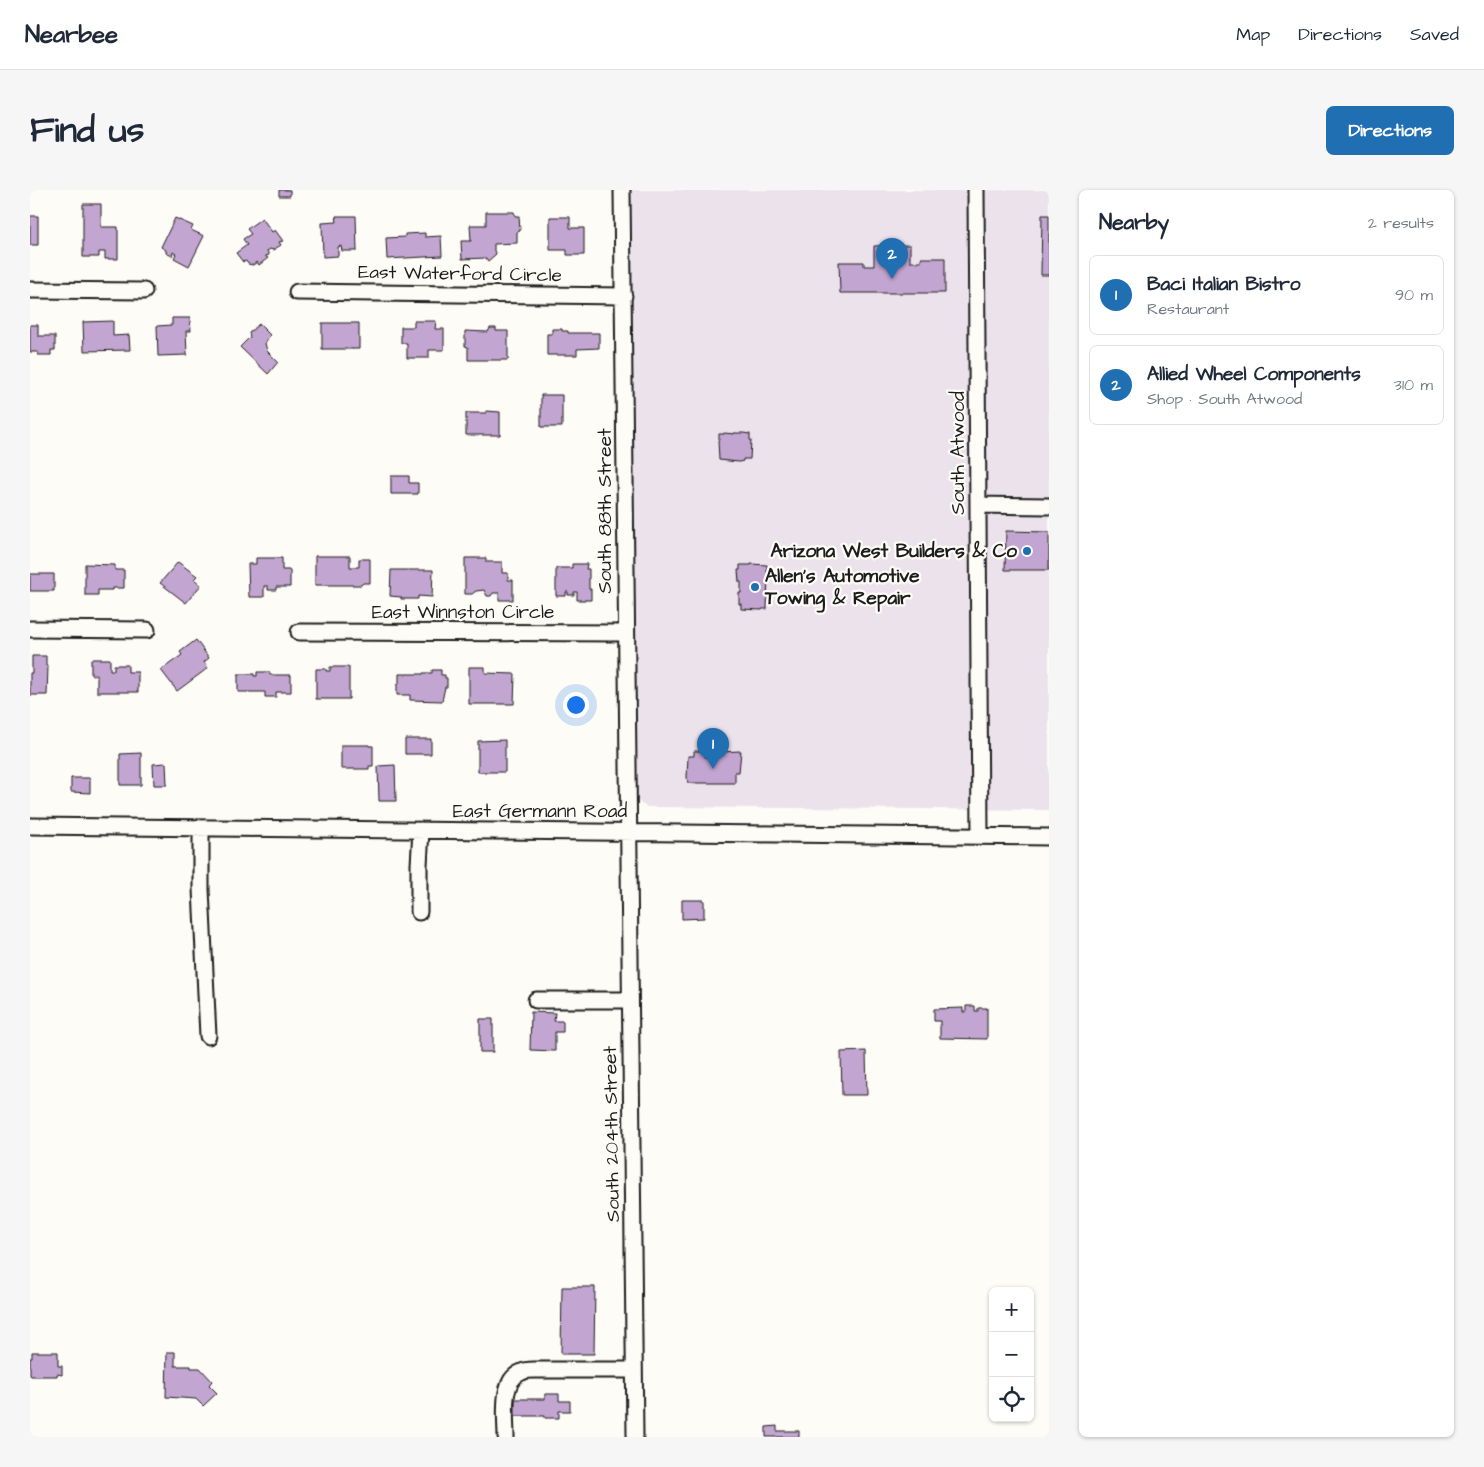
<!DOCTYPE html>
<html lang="en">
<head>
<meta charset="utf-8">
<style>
	body { margin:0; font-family:"Architects Daughter",sans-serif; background:#f6f6f7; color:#1f2937 }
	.controls { position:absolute; right:15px; bottom:15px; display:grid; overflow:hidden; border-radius:8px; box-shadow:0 1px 4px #0004 }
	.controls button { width:45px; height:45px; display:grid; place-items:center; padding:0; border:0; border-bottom:1px solid #e0e1e3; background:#fff; color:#1f2937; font:25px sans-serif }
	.you { position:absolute; left:545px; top:514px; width:18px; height:18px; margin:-12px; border:4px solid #fff; border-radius:50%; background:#1a73e8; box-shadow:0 0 0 8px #1a73e833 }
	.badge { display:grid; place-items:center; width:32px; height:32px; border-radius:50%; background:#1f6fb2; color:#fff; font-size:16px; font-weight:700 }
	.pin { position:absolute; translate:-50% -41px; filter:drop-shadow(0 1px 2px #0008) }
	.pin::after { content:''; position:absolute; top:26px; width:18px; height:15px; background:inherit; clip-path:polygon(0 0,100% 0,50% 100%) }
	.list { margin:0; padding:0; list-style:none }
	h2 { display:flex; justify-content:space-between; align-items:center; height:65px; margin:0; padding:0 20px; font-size:21px }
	h2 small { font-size:16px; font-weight:400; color:#747a83 }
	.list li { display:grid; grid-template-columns:32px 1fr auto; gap:15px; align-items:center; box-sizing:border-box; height:80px; margin:0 10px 10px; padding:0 10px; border:1px solid #e0e1e3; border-radius:8px }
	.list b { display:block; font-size:19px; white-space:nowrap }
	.list p { margin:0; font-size:16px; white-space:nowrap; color:#747a83 }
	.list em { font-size:16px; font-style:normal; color:#747a83 }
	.icon { flex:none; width:28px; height:28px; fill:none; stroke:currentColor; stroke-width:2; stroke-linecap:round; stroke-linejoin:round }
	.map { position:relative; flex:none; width:1019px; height:1247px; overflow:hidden; border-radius:8px }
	header { display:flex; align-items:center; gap:30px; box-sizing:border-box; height:70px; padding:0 25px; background:#fff; border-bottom:1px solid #e0e1e3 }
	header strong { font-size:24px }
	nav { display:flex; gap:28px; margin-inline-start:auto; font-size:18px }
	.intro { display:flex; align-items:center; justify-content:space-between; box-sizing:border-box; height:120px; padding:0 30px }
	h1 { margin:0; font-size:35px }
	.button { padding:12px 22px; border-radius:8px; background:#1f6fb2; color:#fff; font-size:18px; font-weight:700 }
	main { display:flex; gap:30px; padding:0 30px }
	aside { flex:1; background:#fff; border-radius:8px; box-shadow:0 1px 4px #0004 }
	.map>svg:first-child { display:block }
	.built { fill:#ece2ec }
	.building { fill:#c3a5d1; stroke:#1c1c1c }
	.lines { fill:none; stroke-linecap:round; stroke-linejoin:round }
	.minor-casing { stroke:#1c1c1c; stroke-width:19 }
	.minor { stroke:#fdfcf7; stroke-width:15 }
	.poi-dot { fill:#1f6fb2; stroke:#fdfcf7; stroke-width:2 }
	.labels { text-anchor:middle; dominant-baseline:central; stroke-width:4.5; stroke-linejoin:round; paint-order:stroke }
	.street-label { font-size:19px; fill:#1c1c1c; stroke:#fdfcf7 }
	.poi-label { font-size:19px; font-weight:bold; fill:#1c1c1c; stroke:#fdfcf7; text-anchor:end }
</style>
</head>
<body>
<header>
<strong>Nearbee</strong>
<nav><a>Map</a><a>Directions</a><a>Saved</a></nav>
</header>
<div class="intro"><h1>Find us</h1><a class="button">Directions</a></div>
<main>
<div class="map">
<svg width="1019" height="1247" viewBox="0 0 1019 1247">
	<rect width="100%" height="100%" fill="#fdfcf7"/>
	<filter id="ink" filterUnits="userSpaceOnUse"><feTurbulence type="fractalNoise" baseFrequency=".02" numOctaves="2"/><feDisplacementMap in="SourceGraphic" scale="10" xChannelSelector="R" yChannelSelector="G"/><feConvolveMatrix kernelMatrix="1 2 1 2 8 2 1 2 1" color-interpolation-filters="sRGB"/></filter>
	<g filter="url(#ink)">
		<path class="built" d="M601,0H1019V620L617,617L611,614L606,608L604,600Z"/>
		<path class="building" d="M249,0H260V6H249Z
			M53,14H71V37H88V69H75V62H69V67H53Z
			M456,22H484L485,26H489L490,41L487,42V53L464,54V61L466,64L458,71L456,68L432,69L431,51H441L440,35H456Z
			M1012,25H1019V85H1011Z
			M0,26H8V55H0Z
			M306,26H326L327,61H312L311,56L308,57V66L293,67L292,33L307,32Z
			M520,27H540V38H554V65H537V60H520Z
			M145,28L163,36L161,40L174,46L159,76L144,68L146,64L143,62L142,66L136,63V60L131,57Z
			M232,28L242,42L245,40L253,51L249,52L251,55L243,60L240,59L237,61L239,65L235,66L238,68L229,75L227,72L223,75L218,74L216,71L213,72L206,63L217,55L213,49L221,44L217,39Z
			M395,43V47L411,46L412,66L357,69L356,48L375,47V44Z
			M880,55V72H891V68H915V103H810L809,72H834V76H844V56Z
			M142,128H160L161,141H156L157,165L128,166L127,136L142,135Z
			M83,131V146L99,145L100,160L54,161L53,132Z
			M384,131H406L405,139H414V160H399V168H377V153H371V137H384Z
			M292,133H329V159H292Z
			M229,134L240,145L235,153L237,161L248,172L238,184L210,157L220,147L219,143Z
			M0,135H8V146H25V160H21V165H8V162H0Z
			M460,138H466V141H478V170H438V157L435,156V141L458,142Z
			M522,139H532V141H538V143H569V158L547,159V165H517V144H522Z
			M511,205H532V237H511Z
			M456,221L470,222V245H436V223H456Z
			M694,243L704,244V243H713L720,244V250H721L720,269H713V271L709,272L689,270L688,250H689V244H694Z
			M361,286H379V293H388V304H361Z
			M976,341L1019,342V380H975Z
			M285,366H320V377H329V369H340V393H333L331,395H285Z
			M226,368H252V380H260V397H246V400H238V396H234V407H219L218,374H226Z
			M435,368H456V372H472V383H478V390H483V410H469V403H463L461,406H457L454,400L446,401L442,404H435Z
			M148,372L167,386L164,389L171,395L156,413L130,393Z
			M55,374L85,375V380H94V398H83V400H68V405H55Z
			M542,374H557L556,379H559V399H561V410H547V402H544V405H538V402H536V406H526V378H542Z
			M721,374L737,375V382H738L737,419H732V420L711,419V414H709V403H711V392H709L708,380H710V375H721Z
			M361,380H403L402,407L388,406V409H371V407L360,406Z
			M0,384H24V401H0Z
			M166,450L179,468L174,472L178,478L147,501L131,480L152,465L150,462Z
			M2,466H16V476H18L17,505H0V483H2Z
			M61,469H80V480H84V475H98V482H108V502H67V485H61Z
			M300,477H319V509H286V479H296V481H300Z
			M439,477H455V483L485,484L484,514H439Z
			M402,480H411V485H415V488H417V497H415L412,511L380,510V505H367V494H369V484H393V483H402Z
			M227,482H239L240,485H261V502H246V507H235V502H208V484H224V486H227Z
			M375,549H401V564H375Z
			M475,550V582H448V551Z
			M311,555H339V556H343V576H339V579H311Z
			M664,561H675V567H689V562L711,561L709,582H705V593H658L657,587L658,566H664Z
			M111,563V595H90V564Z
			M136,573L137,595H124L123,574Z
			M365,575L366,611H349L348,576Z
			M41,588H60V603L41,602Z
			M652,710H674V728L652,729Z
			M936,816H945V821H948V818H957V849L910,848V831H904V819L933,818V822H936Z
			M501,822L525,823L524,831H533V842H525V861L500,860Z
			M450,829H463V862H450Z
			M836,861L837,905H812L811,862Z
			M532,1097H565L564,1164H531Z
			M2,1162H28V1176H32V1185L27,1184V1186H1L0,1185V1168H2Z
			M137,1162H145V1176H161V1178H170L182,1191L179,1195L187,1203L173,1216L166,1209L136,1207Z
			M515,1204H529V1211H540V1221H529V1228H515V1226H485V1209H515Z
			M747,1236V1241H769V1247H736V1237Z"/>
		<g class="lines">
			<defs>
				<path id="minor" d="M592,0L605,1247
					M946,0L950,646
					M0,100L114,101
					M267,102L594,106
					M949,315L1019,316
					M0,439L117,440
					M269,442L596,443
					M0,636L1019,647
					M171,638V699L178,846
					M389,722V675L391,640
					M506,810H600
					M476,1247C476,1228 470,1189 492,1182C495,1180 500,1180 504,1180H604"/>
			</defs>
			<use href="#minor" class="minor-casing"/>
			<use href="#minor" class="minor"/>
		</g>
	</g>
	<g class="poi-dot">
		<circle cx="997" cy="361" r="5"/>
		<circle cx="725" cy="397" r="5"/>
	</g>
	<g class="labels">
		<g class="street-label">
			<text transform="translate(430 84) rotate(1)">East Waterford Circle</text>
			<text transform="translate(928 263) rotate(-90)">South Atwood</text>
			<text transform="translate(575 321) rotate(-90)">South 88th Street</text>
			<text x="433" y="422">East Winnston Circle</text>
			<text x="510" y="621">East Germann Road</text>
			<text transform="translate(582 944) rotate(-91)">South 204th Street</text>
		</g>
		<g class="poi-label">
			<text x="987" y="361">Arizona West Builders &amp; Co</text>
			<text x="735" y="386" text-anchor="start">Allen's Automotive<tspan x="735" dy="22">Towing &amp; Repair</tspan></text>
		</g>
	</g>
</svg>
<div class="controls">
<button>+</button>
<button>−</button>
<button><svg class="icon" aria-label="locate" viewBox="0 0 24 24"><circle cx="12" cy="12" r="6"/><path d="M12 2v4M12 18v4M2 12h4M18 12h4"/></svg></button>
</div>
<div class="you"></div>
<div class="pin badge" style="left:683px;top:579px">1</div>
<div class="pin badge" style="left:862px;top:89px">2</div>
</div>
<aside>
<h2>Nearby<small>2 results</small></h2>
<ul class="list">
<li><span class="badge">1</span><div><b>Baci Italian Bistro</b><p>Restaurant</p></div><em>90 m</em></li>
<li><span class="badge">2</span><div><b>Allied Wheel Components</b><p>Shop · South Atwood</p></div><em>310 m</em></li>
</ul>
</aside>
</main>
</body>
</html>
